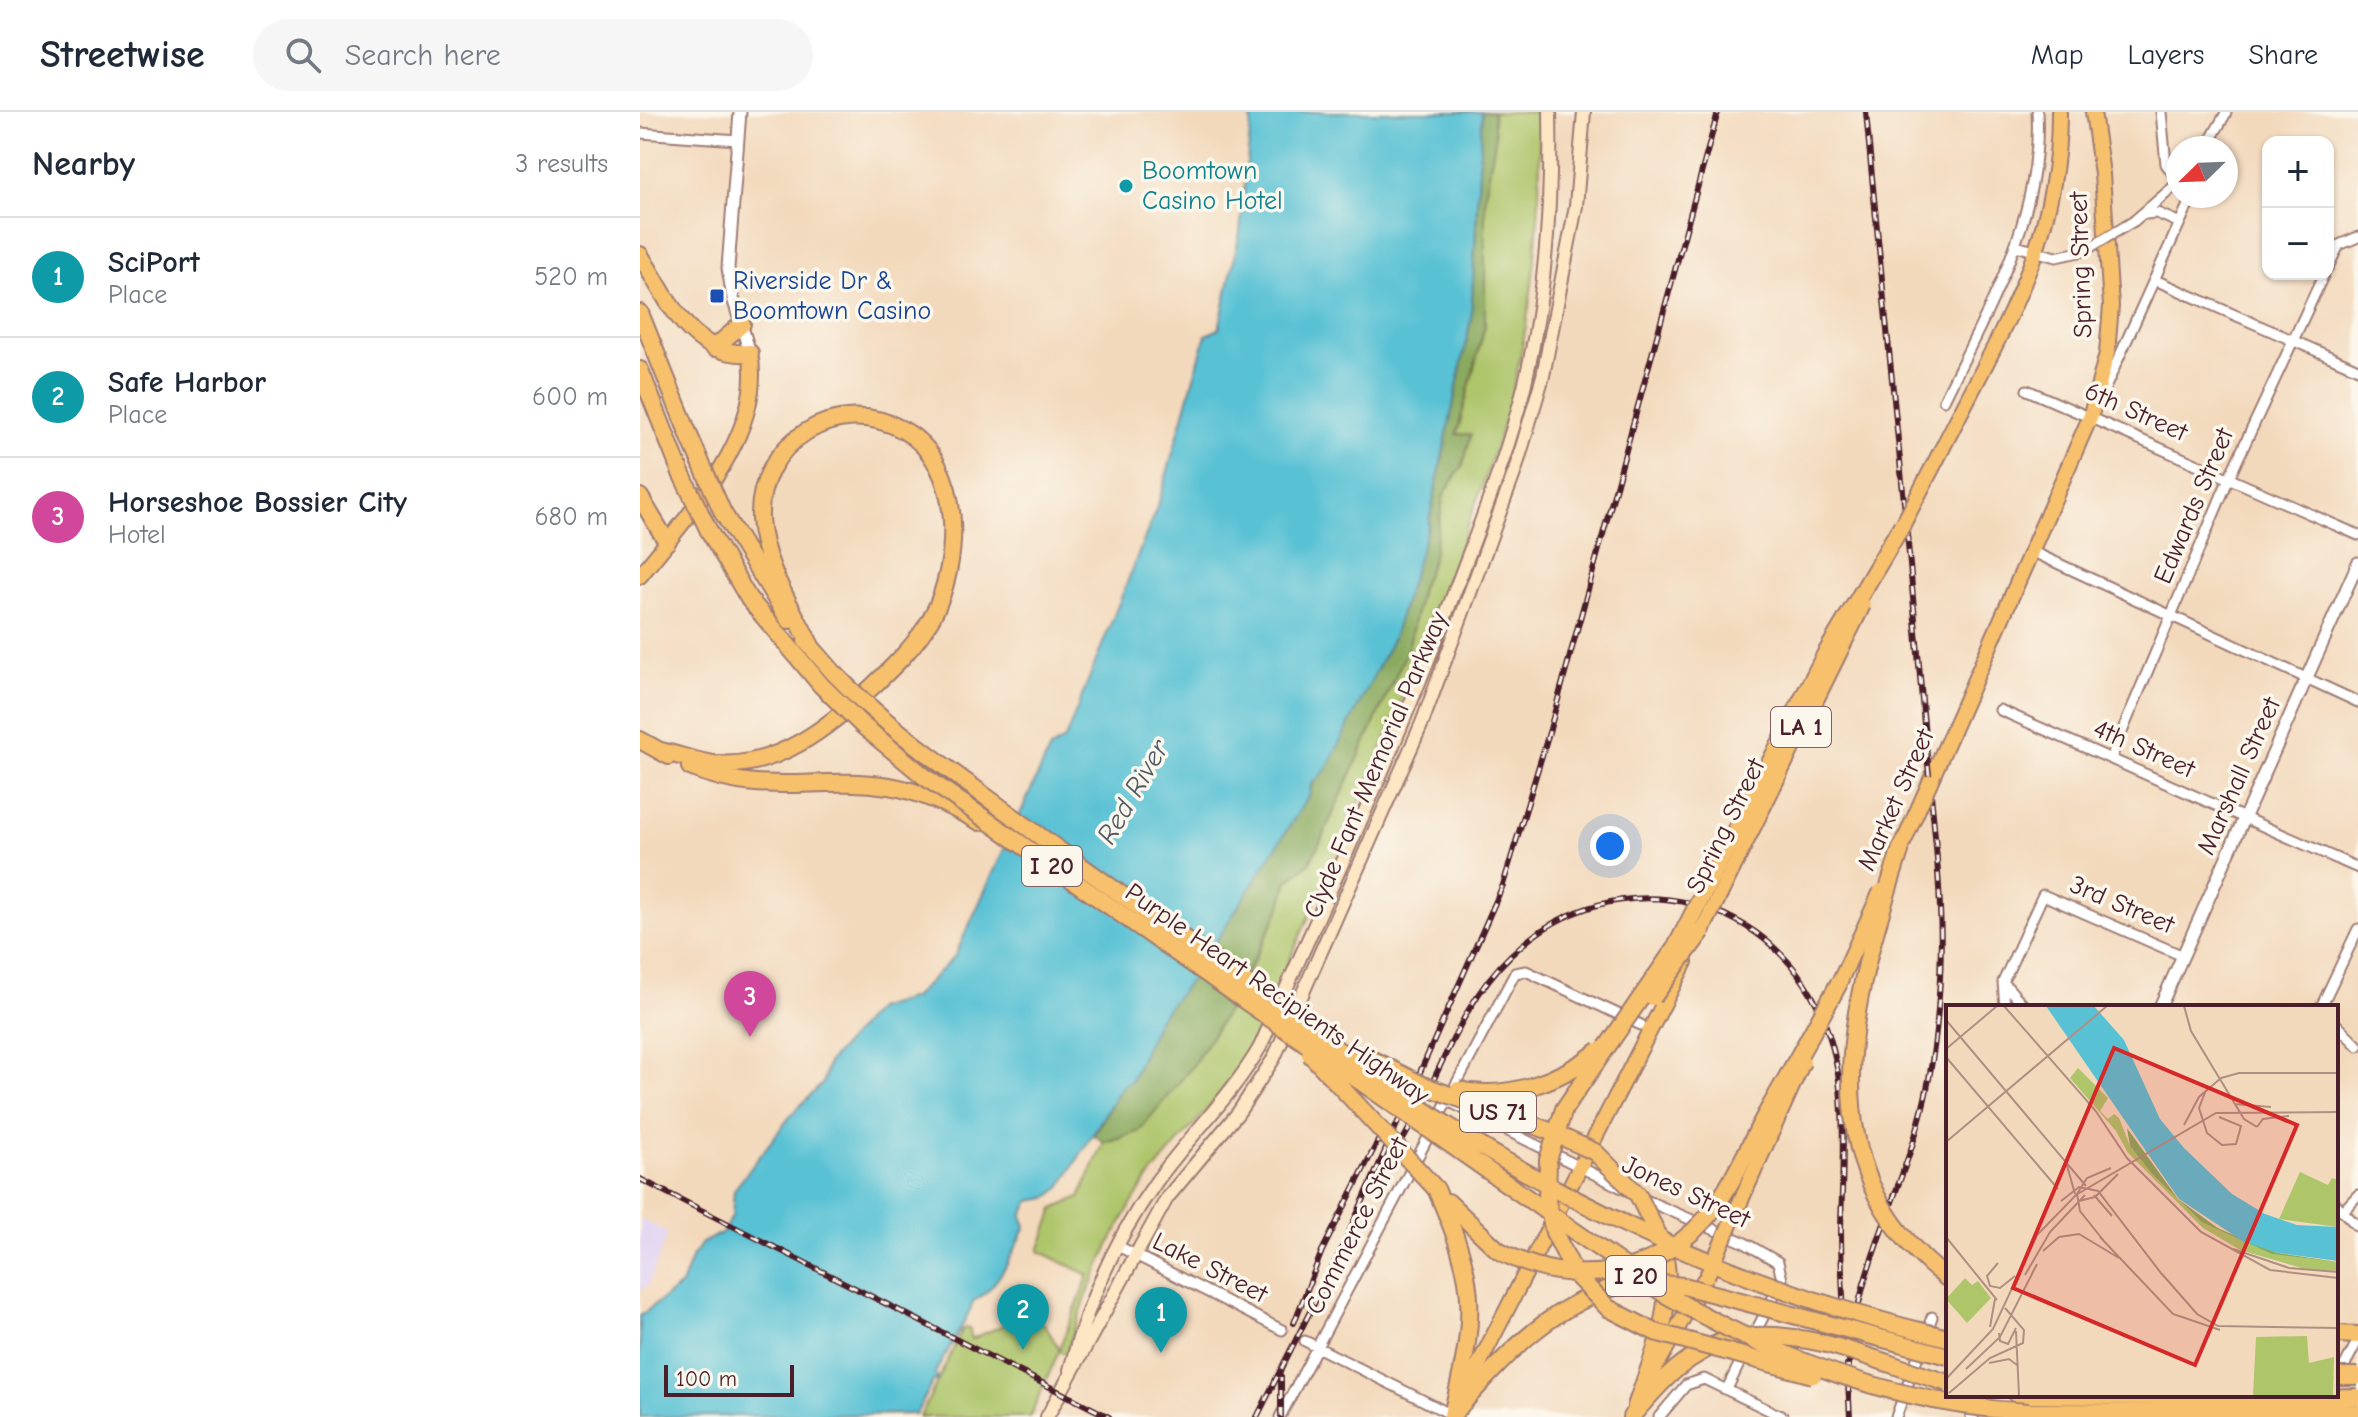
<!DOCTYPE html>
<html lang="en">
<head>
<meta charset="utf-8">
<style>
	body { margin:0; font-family:"Comic Neue",sans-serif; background:#f6f6f7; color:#1f2937 }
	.controls { position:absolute; right:24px; top:24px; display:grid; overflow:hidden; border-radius:16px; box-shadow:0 2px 6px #0004 }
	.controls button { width:72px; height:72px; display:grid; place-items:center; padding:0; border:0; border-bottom:2px solid #e0e1e3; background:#fff; color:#1f2937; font:40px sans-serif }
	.compass { position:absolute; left:1526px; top:24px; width:72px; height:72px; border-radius:50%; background:#fff; box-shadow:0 2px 6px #0004; rotate:247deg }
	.scale { position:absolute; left:24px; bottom:20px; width:130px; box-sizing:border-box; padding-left:8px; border:4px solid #4a1f2b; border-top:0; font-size:22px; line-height:28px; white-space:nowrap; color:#4a1f2b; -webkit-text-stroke:6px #fbf7ec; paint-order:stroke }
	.you { position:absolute; left:970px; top:734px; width:28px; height:28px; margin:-20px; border:6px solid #fff; border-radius:50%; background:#1a73e8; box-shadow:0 0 0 12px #1a73e833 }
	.badge { display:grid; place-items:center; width:52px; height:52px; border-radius:50%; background:#2563eb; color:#fff; font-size:26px; font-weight:700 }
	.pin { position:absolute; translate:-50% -66px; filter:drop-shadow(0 2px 4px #0008) }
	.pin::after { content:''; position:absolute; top:42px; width:28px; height:24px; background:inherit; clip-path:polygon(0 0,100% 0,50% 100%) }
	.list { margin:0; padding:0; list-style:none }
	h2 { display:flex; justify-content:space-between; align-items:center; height:104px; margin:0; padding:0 32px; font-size:34px }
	h2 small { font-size:26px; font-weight:400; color:#747a83 }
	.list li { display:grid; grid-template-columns:52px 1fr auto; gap:24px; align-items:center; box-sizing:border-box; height:120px; padding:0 32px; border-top:2px solid #e0e1e3 }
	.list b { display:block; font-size:30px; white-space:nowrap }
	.list p { margin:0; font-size:26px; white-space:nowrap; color:#747a83 }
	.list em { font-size:26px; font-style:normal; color:#747a83 }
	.icon { flex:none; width:44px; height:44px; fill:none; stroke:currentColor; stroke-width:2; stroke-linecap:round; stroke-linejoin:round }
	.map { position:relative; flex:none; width:1718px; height:1305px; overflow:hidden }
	header { display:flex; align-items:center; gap:48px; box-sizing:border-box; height:112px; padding:0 40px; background:#fff; border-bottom:2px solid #e0e1e3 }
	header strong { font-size:38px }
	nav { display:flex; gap:44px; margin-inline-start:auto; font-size:28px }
	.search { width:560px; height:72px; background:#f6f6f7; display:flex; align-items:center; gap:20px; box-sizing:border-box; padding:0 28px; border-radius:44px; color:#747a83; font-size:30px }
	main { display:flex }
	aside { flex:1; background:#fff }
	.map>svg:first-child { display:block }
	.built { fill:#e2d4f3 }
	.green { fill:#aec56a; stroke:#7c724a; stroke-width:2 }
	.forest { fill:#8aaa5e; stroke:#6a6444; stroke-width:2 }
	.water { fill:#58c1d4; stroke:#517080; stroke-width:2 }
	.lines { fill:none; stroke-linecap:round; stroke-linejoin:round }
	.minor-casing { stroke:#9e7c74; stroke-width:13 }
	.tertiary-casing { stroke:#9e7c74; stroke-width:15 }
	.secondary-casing { stroke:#9e7c74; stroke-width:16 }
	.primary-casing { stroke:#9e7c74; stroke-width:18 }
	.motorway-casing { stroke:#9e7c74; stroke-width:20 }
	.minor { stroke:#fff; stroke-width:9 }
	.tertiary { stroke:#fff; stroke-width:11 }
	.secondary { stroke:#fce6c4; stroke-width:12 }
	.primary { stroke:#f7c06c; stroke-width:14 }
	.motorway { stroke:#f7c06c; stroke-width:16 }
	.rail-casing { stroke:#4a1f2b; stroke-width:6 }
	.rail { stroke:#fbf7ec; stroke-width:3; stroke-dasharray:9; stroke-linecap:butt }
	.minor-bridge-casing { stroke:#9e7c74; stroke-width:13; stroke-linecap:butt }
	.primary-bridge-casing { stroke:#9e7c74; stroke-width:18; stroke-linecap:butt }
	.motorway-bridge-casing { stroke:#9e7c74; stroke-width:20; stroke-linecap:butt }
	.minor-bridge { stroke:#fff; stroke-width:9 }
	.primary-bridge { stroke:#f7c06c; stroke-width:14 }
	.motorway-bridge { stroke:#f7c06c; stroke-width:16 }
	.culture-dot { fill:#0f9aa8; stroke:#fbf7ec; stroke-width:3 }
	.transit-dot { fill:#1a4fb4; stroke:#fbf7ec; stroke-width:3 }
	.labels { text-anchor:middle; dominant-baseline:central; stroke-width:7; stroke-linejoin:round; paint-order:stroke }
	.shield { fill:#fbf7ec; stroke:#7f6065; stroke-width:2 }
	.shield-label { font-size:24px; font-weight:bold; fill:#4a1f2b }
	.culture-label { font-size:26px; fill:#0d838f; stroke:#fbf7ec; text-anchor:start }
	.street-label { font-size:26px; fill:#4a1f2b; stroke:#fbf7ec }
	.transit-label { font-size:26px; fill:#164399; stroke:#fbf7ec; text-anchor:start }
	.water-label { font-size:28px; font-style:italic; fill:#4f5866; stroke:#fbf7ec }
	.inset-road { fill:none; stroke:#af8f82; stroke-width:2 }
	.view { fill:#d62828; fill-opacity:0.15; stroke:#d62828; stroke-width:4 }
	.inset-edge { fill:none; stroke:#4a1f2b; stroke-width:4 }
</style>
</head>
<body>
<header>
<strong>Streetwise</strong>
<div class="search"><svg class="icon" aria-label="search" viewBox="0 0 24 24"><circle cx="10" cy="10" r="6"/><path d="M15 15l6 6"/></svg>Search here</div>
<nav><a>Map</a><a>Layers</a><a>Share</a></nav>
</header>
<main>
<aside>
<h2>Nearby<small>3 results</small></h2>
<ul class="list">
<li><span class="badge" style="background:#0f9aa8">1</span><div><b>SciPort</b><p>Place</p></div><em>520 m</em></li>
<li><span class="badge" style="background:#0f9aa8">2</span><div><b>Safe Harbor</b><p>Place</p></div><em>600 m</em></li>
<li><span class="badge" style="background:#d1479c">3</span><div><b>Horseshoe Bossier City</b><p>Hotel</p></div><em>680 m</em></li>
</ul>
</aside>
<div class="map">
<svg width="1718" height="1305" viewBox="0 0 1718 1305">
	<rect width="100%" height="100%" fill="#fbf7ec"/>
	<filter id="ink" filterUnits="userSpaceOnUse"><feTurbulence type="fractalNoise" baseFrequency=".0125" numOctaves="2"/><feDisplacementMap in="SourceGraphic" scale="16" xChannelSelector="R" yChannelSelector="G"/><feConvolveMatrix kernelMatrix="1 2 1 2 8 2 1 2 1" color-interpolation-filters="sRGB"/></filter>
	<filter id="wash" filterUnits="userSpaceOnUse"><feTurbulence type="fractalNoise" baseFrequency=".006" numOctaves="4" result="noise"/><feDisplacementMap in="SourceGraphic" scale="32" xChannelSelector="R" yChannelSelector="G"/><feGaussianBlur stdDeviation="1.8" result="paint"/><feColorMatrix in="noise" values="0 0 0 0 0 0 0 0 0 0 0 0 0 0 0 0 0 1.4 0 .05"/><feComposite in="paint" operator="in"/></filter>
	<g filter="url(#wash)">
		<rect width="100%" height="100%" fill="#f3d9bc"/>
		<path class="built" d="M0,1107L28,1121L8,1173L0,1179Z"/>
		<path class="green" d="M853,0H899C903,100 893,210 865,306C845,372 819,435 795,500C739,654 671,802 602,950C573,998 530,1033 499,1080C467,1130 444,1186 426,1242L419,1239L390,1305H280L323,1217L329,1216L332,1227L388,1202L405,1213L419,1237L449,1163L399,1139L414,1097L440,1085L464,1030L480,1027L551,956L584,904L620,837L641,795L647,770L669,751L679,732L768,537L781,476L792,449L804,382L823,353L831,323L817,322L845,213V83L855,28Z"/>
		<path class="forest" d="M842,0H853L855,28L845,83V213L817,322L831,323L823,353L804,382L792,449L781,476L768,537L679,732L669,751L647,770L641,795L584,904L551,956L498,1020L464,1030L454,1023L482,974L491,969L518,907L666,687L772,460L788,414L831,207Z"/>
		<path class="water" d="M612,0H842L831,207L788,414L753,526L686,658L671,673L670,682L554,864L518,907L491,969L482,974L420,1076L407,1086L390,1089L382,1104L386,1114C375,1137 357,1179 333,1189C333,1199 302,1247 295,1261L298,1268L293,1269L276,1302L0,1305V1204L41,1173L51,1147L62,1131L82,1121L92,1105L94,1078L152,1002L183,971L188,951L236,897L273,886L315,844L410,637L425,627L519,390L566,223L579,217L600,120Z"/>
	</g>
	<g filter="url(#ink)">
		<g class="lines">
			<defs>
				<path id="minor" d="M1521,0L1526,52L1538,69
					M0,21L98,28
					M1566,36L1586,1
					M1506,102L1517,101L1540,111
					M1494,109L1538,71
					M1376,134L1416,145L1444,139
					M1688,155L1699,133L1718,125
					M1515,168L1718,257
					M1387,278L1718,423
					M1304,288C1348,197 1403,104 1397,0
					M1457,294L1552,84
					M1391,439L1718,590
					M1360,598L1718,756
					M1471,646L1589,366L1684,162
					M1363,870L1385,895
					M1365,895L1363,870L1403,783L1543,844
					M1681,895L1718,817
					M1696,912L1718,934
					M812,991L988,1079
					M1001,1086L1103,1130L1138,1150L1142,1168L1112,1227
					M1696,1092L1718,1115
					M1703,1099L1718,1083
					M478,1134L642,1218
					M665,1229L816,1305
					M1699,1264L1718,1228
					M1087,1277L1105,1240
					M640,1305L875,861L886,859L1001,913
					M1019,1305L1046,1273L1064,1267L1143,1305
					M1256,1305L1292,1205"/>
				<path id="tertiary" d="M100,0L88,156L93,186L110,241
					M1520,895L1718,451
					M1332,1305L1342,1283"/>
				<path id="secondary" d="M430,1258C447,1191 476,1126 516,1070C550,1023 591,985 620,935C686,787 754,640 811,489C838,417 867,346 885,271C906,182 912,91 910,0
					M407,1305L527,1086L598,1001L634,946L782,611L875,359L903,264L936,94L944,0"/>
				<path id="primary" d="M1302,337C1358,225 1420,130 1419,0
					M0,464C47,404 126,322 110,241
					M1290,670L1451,303L1467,241L1471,194L1462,62L1453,0
					M1012,1262L1064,1168
					M821,1287L1045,850"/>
				<path id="motorway" d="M0,143C28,187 50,245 110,241
					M0,201L51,328
					M74,236L102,212
					M0,258L41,361
					M0,385L27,430
					M83,401L149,508
					M69,419L109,487L181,573
					M166,529L194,561
					M0,628L29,644
					M21,639C39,643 57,650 74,652C137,658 191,613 233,574C255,553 277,532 292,505C321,451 325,352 263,318C197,281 117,331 120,407C123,453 152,495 172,536
					M50,655C125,686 175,663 249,674C281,679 312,695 340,710
					M796,1077C839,1174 836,1202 812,1303
					M808,1090L858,1138
					M1696,1222L1718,1223
					M1377,1283L1650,1286
					M996,1294C1014,1241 1039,1187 1021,1130
					M1388,1300L1646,1301
					M813,1302C865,1244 911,1190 989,1171
					M991,1305C1022,1268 1048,1239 1095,1226"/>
			</defs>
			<use href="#minor" class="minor-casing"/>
			<use href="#tertiary" class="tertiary-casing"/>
			<use href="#secondary" class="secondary-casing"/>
			<use href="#primary" class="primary-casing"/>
			<use href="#motorway" class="motorway-casing"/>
			<use href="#minor" class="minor"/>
			<use href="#tertiary" class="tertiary"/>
			<use href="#secondary" class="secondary"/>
			<use href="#primary" class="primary"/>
			<use href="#motorway" class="motorway"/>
			<defs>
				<path id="rail" d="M758,1036C797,974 817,894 871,843C975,742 1142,781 1188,920C1209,983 1202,1053 1201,1118C1201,1153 1203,1187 1205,1221
					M0,1067L469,1305
					M654,1211L682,1139L741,1023
					M1207,1253L1210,1305
					M1208,1262C1212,1181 1247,1109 1272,1034C1288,985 1296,934 1299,883C1306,790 1291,694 1283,601C1267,400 1244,200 1226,0
					M617,1305L703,1134L863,773L910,617L1078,0
					M641,1305V1265"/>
			</defs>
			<use href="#rail" class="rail-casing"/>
			<use href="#rail" class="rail"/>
			<defs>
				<path id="minor-bridge" d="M1444,139L1494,109"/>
				<path id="primary-bridge" d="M1259,420L1302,337
					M1257,745L1290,670
					M1062,819L1223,493
					M1195,880L1241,779
					M1067,1164L1163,950"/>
				<path id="motorway-bridge" d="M51,328L83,401
					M41,361L69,419
					M194,561C238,607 290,644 341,681C403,727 466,772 529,816C640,893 747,980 864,1048C1003,1129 1151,1189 1308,1226
					M181,573L222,613L285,665L1023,1181C1134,1246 1258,1293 1388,1300
					M1261,736C1213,885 1160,1054 1308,1167
					M1013,885L1062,819
					M670,942L796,1077
					M723,943L782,973L907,1018L955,1040L998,1083L1019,1125
					M818,978C868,989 920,969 960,938
					M858,1138C933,1180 1023,1165 1075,1095C1095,1067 1109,1034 1125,1004C1150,960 1175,916 1199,871
					M1011,1171L1044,1174L1308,1244
					M1105,1225C1174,1217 1242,1252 1308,1271
					M1173,1263L1015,1220L968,1196L935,1162L914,1120L907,1089L908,1048L924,997L1036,835L1185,543L1262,413
					M1696,1264H1718
					M1650,1286L1718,1285
					M1646,1301H1718"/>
			</defs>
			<use href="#minor-bridge" class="minor-bridge-casing"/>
			<use href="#primary-bridge" class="primary-bridge-casing"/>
			<use href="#motorway-bridge" class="motorway-bridge-casing"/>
			<use href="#minor-bridge" class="minor-bridge"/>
			<use href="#primary-bridge" class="primary-bridge"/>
			<use href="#motorway-bridge" class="motorway-bridge"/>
		</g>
	</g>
	<circle class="culture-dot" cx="486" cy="74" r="8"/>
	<rect class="transit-dot" x="69" y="176" width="16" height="16" rx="4"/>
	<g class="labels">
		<g class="shield">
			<rect x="1131" y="595" width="60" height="40" rx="6"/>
			<rect x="382" y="734" width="60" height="40" rx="6"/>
			<rect x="820" y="980" width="76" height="40" rx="6"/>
			<rect x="966" y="1144" width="60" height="40" rx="6"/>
		</g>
		<g class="shield-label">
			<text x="1161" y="615">LA 1</text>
			<text x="412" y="754">I 20</text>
			<text x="858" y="1000">US 71</text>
			<text x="996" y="1164">I 20</text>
		</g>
		<g class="culture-label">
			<text x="502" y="59">Boomtown<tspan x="502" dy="30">Casino Hotel</tspan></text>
		</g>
		<g class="street-label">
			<text transform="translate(1441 153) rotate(-92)">Spring Street</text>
			<text transform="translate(1496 300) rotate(24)">6th Street</text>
			<text transform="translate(1554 394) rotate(-67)">Edwards Street</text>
			<text transform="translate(1504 637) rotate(24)">4th Street</text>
			<text transform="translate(736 653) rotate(-67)">Clyde Fant Memorial Parkway</text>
			<text transform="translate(1599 664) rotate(-66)">Marshall Street</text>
			<text transform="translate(1256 688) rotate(-66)">Market Street</text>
			<text transform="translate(1086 714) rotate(-64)">Spring Street</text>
			<text transform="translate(1482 793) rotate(23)">3rd Street</text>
			<text transform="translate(637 882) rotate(35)">Purple Heart Recipients Highway</text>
			<text transform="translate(1046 1080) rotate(25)">Jones Street</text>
			<text transform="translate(717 1114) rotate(-63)">Commerce Street</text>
			<text transform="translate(570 1156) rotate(27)">Lake Street</text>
		</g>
		<g class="transit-label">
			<text x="93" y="169">Riverside Dr &amp;<tspan x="93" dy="30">Boomtown Casino</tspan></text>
		</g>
		<g class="water-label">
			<text transform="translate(493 680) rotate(-60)">Red River</text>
		</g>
	</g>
	<g transform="translate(1306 893)">
		<rect width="392" height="392" fill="#f3d9bc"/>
		<path d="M132,63L162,93L154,106L162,114L168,109L173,113L184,141L206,169L253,214L327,249L392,257V266L359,264L294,245L257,223L182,148L170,126L124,73ZM354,167L382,180L386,173L392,175V222L333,214ZM19,273L26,280L32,276L45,293L21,318L0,294ZM361,331L363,358L388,352L387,391H307L310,332Z" fill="#aec56a"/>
		<path d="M181,123L232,194L273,224L332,248L392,257L326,249L256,217L206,169L184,141Z" fill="#8aaa5e"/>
		<path d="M100,1H148L178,35L214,114L238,143L286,189L319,209L351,220L392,222V256L332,248L298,237L233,194Z" fill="#58c1d4"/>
		<path class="inset-road" d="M58,1L149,105L181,153L255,227L324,265L392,273M238,1L245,26L298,114L311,122M0,15L140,181M0,44L51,1M0,52L112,184M275,73L293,68H392M260,85L253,103L261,128L276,140L290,139L295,121L273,112M289,99L325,102M238,120L253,92L275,73M311,122L317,114L343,111M0,137L161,1M120,157L129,189M148,190L166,211M115,196L133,182L152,186L218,272M133,196L149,192L172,169M0,232L51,295M154,232L227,309L274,325M158,236L134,206L131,189L141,173L165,163M287,244L343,263L392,267M97,246L113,232L133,229L173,253M52,258L41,271L44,281L54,283L69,271M216,269L251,309L272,321L392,323M79,270L104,227L139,190M44,322L49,294M70,326L73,391M53,328L54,336L62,339L70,323M43,358L63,354L71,360M20,364L54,332L91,259M0,374L47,324L91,230L130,190L270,108L392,107M3,388L44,353L77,338L78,325L59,303"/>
		<path class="view" d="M168,43L351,120L249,360L67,283Z"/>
		<rect width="392" height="392" class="inset-edge"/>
	</g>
</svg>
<div class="controls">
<button>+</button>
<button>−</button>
</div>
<svg class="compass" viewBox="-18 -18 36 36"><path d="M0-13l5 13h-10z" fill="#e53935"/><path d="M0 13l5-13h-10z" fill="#747a83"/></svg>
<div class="scale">100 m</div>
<div class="you"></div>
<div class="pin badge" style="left:521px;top:1241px;background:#0f9aa8">1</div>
<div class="pin badge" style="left:383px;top:1238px;background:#0f9aa8">2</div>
<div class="pin badge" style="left:110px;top:925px;background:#d1479c">3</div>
</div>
</main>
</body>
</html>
